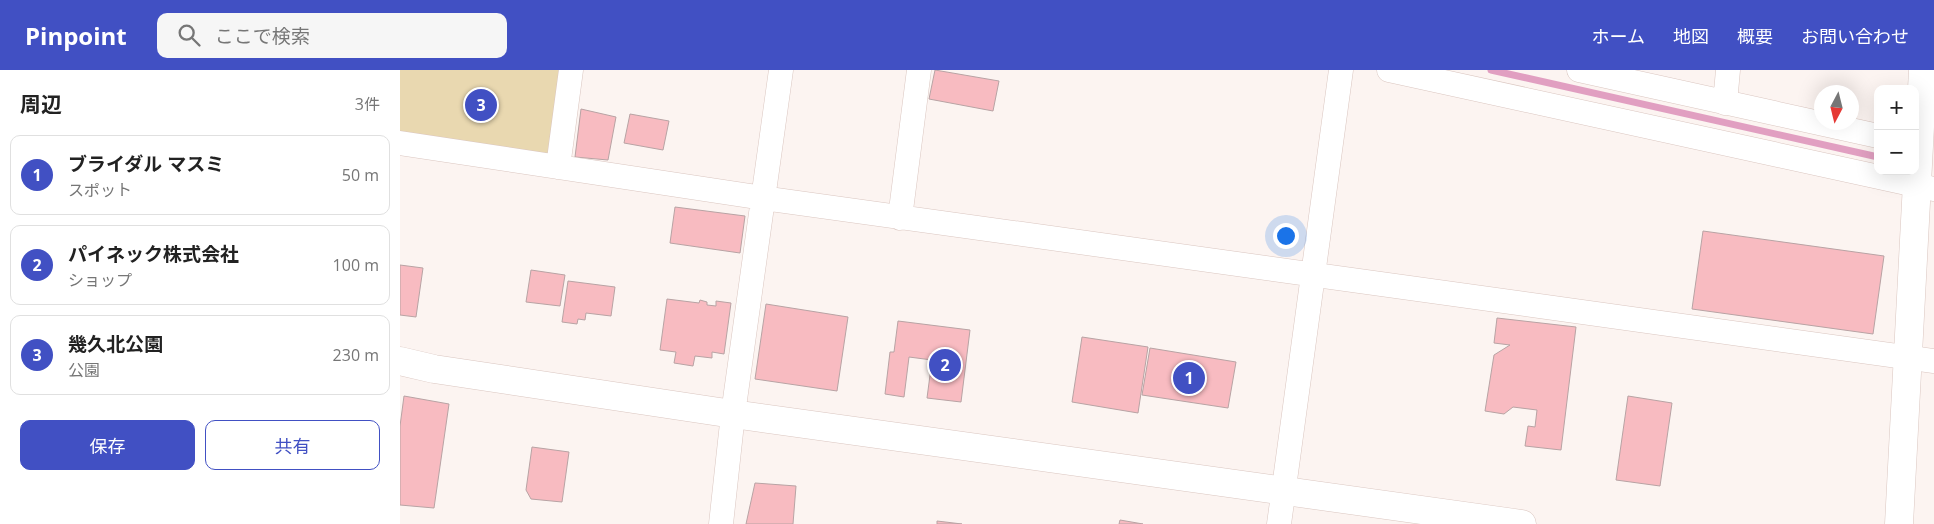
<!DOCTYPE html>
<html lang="ja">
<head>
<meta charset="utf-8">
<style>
	body { margin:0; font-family:"Open Sans","Noto Sans JP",sans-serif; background:#f6f6f6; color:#222 }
	.controls { position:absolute; right:15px; top:15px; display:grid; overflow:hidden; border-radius:10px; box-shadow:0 5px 20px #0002 }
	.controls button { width:45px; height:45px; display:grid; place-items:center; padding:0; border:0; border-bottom:1px solid #e0e0e0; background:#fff; color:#222; font:25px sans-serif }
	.compass { position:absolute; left:1414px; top:15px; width:45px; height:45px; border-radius:50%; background:#fff; box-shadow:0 5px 20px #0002; rotate:187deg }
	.you { position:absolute; left:885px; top:165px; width:18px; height:18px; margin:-12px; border:4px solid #fff; border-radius:50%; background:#1a73e8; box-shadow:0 0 0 8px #1a73e833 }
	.badge { display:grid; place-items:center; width:32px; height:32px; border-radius:50%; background:#4150c3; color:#fff; font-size:16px; font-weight:700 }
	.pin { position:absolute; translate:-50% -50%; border:2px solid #fff; box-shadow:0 1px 5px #0006 }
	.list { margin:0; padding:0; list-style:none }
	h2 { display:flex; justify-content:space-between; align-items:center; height:65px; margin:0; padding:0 20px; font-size:21px }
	h2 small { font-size:16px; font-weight:400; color:#767676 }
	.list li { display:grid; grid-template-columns:32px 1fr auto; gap:15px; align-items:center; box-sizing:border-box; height:80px; margin:0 10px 10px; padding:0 10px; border:1px solid #e0e0e0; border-radius:10px }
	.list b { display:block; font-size:19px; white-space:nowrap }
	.list p { margin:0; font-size:16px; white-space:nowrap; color:#767676 }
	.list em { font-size:16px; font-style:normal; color:#767676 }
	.actions { display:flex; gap:10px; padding:15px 20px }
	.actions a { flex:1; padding:11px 0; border:1px solid #4150c3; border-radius:10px; text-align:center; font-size:18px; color:#4150c3 }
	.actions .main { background:#4150c3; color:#fff }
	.icon { flex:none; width:28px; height:28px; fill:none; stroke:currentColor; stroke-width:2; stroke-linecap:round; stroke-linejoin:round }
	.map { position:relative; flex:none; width:1534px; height:454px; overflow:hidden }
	header { display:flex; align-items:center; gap:30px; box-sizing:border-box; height:70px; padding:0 25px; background:#4150c3; color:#fff }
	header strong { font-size:24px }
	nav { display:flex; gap:28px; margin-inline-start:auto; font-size:18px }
	.search { width:350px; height:45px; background:#f6f6f6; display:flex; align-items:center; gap:12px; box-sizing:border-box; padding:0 18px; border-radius:10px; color:#767676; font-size:19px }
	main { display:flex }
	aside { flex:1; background:#fff }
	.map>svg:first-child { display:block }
	.green { fill:#e9d8b0 }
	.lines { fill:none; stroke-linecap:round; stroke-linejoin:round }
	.stream { stroke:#e19fc1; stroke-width:7 }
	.building { fill:#f8bbc1; stroke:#b8a3a4 }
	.minor-casing { stroke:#dac6c0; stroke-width:25 }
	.tertiary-casing { stroke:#dac6c0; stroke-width:29 }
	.minor { stroke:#fff; stroke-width:24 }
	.tertiary { stroke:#fff; stroke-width:28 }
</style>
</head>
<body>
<header>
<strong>Pinpoint</strong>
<div class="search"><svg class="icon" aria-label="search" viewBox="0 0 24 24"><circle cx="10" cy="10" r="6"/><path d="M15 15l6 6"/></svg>ここで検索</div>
<nav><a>ホーム</a><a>地図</a><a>概要</a><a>お問い合わせ</a></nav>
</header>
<main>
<aside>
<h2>周辺<small>3件</small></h2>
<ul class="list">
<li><span class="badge">1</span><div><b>ブライダル マスミ</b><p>スポット</p></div><em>50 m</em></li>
<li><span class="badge">2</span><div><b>パイネック株式会社</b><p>ショップ</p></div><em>100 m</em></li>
<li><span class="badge">3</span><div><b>幾久北公園</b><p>公園</p></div><em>230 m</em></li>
</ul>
<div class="actions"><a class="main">保存</a><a>共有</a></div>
</aside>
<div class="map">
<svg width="1534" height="454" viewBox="0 0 1534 454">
	<rect width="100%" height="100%" fill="#fcf4f1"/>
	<path class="green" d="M0,0H166L154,92L0,69Z"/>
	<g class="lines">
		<path class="stream" d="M1091,0L1478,87"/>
	</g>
	<path class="building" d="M535,0L599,11L593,41L529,29Z
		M181,39L216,47L208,90L175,87Z
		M230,44L269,51L263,80L224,73Z
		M275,137L345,146L340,183L270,173Z
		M1303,161L1484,186L1473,264L1292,239Z
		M0,195L23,198L16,247L0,245Z
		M131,200L165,205L160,236L126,232Z
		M168,211L215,217L211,246L186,243L185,250L178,249L177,254L162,252Z
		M267,229L299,233L300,230L307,232V235L316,236V231L331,233L324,284L312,282V288L295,286L293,296L274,293L276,282L260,280Z
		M366,234L448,247L437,321L355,309Z
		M1097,248L1176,257L1161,380L1125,376L1128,356L1135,357L1137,340L1113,337L1104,344L1085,341L1094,285L1110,275L1094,273Z
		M498,251L570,260L561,332L527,328L532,290L509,287L504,327L485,324L490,282H494Z
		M682,267L748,277L738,343L672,332Z
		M750,278L836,292L828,338L742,325Z
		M4,326L49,334L34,438L0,435V356Z
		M1228,326L1272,333L1260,416L1216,410Z
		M132,377L169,382L162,432L131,429L126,420Z
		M355,413L396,416L393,454H346Z
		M720,450L743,454H719Z
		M537,451L562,454H537Z"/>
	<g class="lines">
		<defs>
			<path id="minor" d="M989,0L1534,119
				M1179,0L1478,66
				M1325,33L1328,0
				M0,73L363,128L1534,291
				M158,97L171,0
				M500,148L519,0
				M321,454L333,344L381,0
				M879,454L941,0"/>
			<path id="tertiary" d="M0,291L34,299L333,344L1122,454
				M1499,454L1523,0"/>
		</defs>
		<use href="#minor" class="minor-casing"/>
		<use href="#tertiary" class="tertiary-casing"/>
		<use href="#minor" class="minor"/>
		<use href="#tertiary" class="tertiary"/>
	</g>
</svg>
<div class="controls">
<button>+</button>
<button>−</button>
</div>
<svg class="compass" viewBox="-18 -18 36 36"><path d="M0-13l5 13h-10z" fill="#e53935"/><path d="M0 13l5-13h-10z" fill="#767676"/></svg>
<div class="you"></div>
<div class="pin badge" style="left:789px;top:308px">1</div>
<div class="pin badge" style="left:545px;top:295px">2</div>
<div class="pin badge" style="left:81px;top:35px">3</div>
</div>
</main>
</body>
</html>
